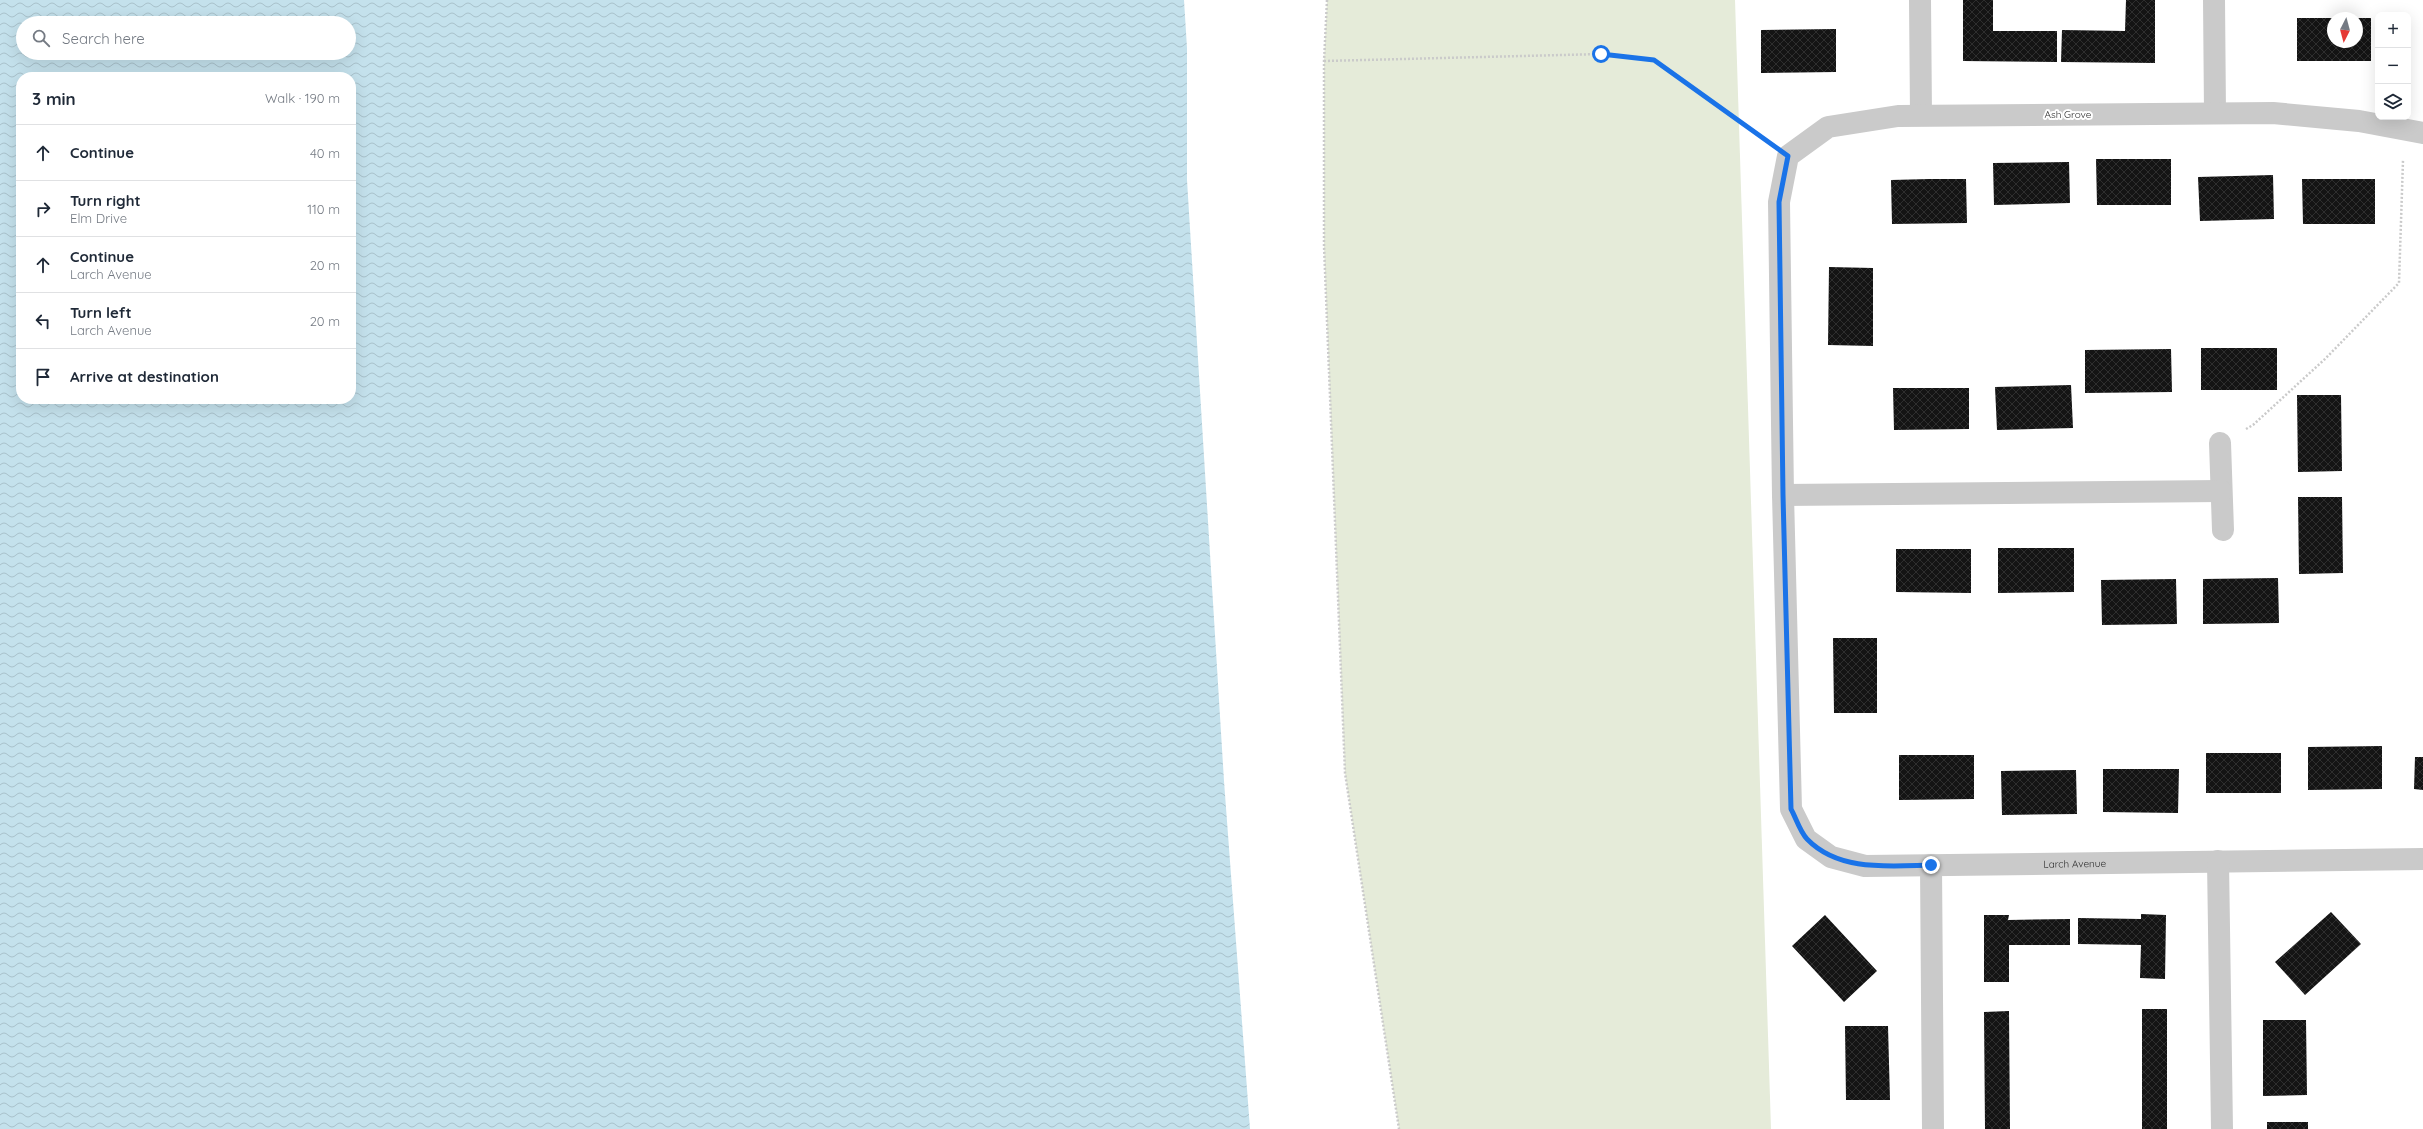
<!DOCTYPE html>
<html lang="en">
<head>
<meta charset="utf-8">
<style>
	body { margin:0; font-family:Quicksand,sans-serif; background:#f2f2f3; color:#1f2937 }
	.controls { position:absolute; right:12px; top:12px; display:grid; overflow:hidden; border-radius:8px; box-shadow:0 4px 16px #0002 }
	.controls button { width:36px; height:36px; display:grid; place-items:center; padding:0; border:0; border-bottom:1px solid #e0e1e3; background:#fff; color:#1f2937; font:20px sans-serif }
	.compass { position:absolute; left:2327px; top:12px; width:36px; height:36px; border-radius:50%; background:#fff; box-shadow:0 4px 16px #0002; rotate:186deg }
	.stop { position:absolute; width:12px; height:12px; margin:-9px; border:3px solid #1a73e8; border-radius:50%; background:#fff }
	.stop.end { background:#1a73e8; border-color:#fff; box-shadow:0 1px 4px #0008 }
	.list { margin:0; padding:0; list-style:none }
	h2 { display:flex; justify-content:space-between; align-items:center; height:52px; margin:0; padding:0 16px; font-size:17px }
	h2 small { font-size:13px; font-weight:400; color:#747a83 }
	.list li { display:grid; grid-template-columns:26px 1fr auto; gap:12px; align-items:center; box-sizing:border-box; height:56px; padding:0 16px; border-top:1px solid #e0e1e3 }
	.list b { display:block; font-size:15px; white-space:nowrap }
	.list p { margin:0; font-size:13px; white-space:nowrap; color:#747a83 }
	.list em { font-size:13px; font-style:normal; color:#747a83 }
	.icon { flex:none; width:22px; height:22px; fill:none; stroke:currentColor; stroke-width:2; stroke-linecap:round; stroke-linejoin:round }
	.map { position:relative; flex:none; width:2423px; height:1129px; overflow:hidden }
	.search { position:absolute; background:#fff; box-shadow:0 4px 16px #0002; left:16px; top:16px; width:340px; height:44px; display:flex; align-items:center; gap:10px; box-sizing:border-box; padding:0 14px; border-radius:22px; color:#747a83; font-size:15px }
	.panel { position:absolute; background:#fff; box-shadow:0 4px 16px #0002; left:16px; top:72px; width:340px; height:332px; border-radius:16px }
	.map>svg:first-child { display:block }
	.grass { fill:#e5ebd9 }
	.water { fill:url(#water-waves); fill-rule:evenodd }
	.building { fill:url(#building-cross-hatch) }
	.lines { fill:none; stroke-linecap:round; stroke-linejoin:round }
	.path { stroke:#cacaca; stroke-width:2.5; stroke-dasharray:2 2; stroke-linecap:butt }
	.minor { stroke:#cacaca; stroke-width:22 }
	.route { stroke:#1a73e8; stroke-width:5 }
	.labels { text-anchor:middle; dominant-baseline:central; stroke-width:4; stroke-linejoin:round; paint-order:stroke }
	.street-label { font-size:10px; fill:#2d2d2d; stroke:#fff }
</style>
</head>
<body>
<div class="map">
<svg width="2423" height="1129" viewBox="0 0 2423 1129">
	<defs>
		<pattern id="water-waves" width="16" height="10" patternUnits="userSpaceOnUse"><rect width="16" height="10" fill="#c4e1ec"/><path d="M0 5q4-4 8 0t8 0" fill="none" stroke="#a9c1cb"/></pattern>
		<pattern id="building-cross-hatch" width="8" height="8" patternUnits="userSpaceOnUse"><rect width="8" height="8" fill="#141414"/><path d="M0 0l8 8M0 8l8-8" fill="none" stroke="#2e2e2e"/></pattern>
	</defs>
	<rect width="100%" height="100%" fill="#fff"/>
	<path class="grass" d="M1327,0H1735L1771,1129H1399L1345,773L1324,246V61Z"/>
	<path class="water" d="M0,0H1184L1187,48V180L1224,781L1250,1129H0ZM23,23H349V53H23ZM21,77H351V399H21Z"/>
	<path class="building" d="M1963,0H1993V31H2057V62L1963,61Z
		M2126,0H2155V63L2061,62L2062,30L2125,31Z
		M2297,18H2333V42H2357V18H2371V61H2297Z
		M1836,29V72L1761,73V30Z
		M2096,159H2171V205H2097Z
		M2069,162L2070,203L1994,205L1993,163Z
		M2273,175L2274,219L2200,221L2198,177Z
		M1929,179H1966L1967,223L1892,224L1891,180Z
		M2302,179H2375V224H2303Z
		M1829,267L1873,268V346L1828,345Z
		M2201,348H2277V390H2201Z
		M2171,349L2172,392L2085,393V350Z
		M2071,385L2073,428L1997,430L1995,387Z
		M1893,388H1969V429L1894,430Z
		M2297,395H2341L2342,471L2298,472Z
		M2298,497H2342L2343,573L2299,574Z
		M1998,548H2074V592L1998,593Z
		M1896,549H1971V593L1896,592Z
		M2278,578L2279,623L2203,624V579Z
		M2176,579L2177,624L2102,625L2101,580Z
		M1833,638H1877V713H1834Z
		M2382,746V789L2308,790V747Z
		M2206,753H2281V793H2206Z
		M1899,755H1974V799L1899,800Z
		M2415,757H2423V790L2414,789Z
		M2103,769H2179L2178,813L2103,812Z
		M2076,770L2077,814L2002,815L2001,771Z
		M2331,912L2361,944L2305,995L2275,962Z
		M2141,914L2166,915L2165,979L2140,978L2141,945L2078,944V918L2141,919Z
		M1825,915L1877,971L1844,1002L1792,946Z
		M1984,915H2009L2008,920L2070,919V945H2009V982H1984Z
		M2142,1009H2167V1129H2142Z
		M2009,1011L2010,1129H1985L1984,1012Z
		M2263,1020H2306L2307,1095L2263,1096Z
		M1845,1026H1888L1890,1100H1846Z
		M2267,1122H2308V1129H2267Z"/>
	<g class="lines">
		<path class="path" d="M1327,0L1324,61V246L1345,773L1399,1129
			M1324,61L1601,54L1654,60L1764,138
			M2246,429L2253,425L2325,359L2399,283L2403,160"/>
		<g class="minor">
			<path d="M1920,0L1921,115"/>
			<path d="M2214,0L2215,113"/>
			<path id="s1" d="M2423,133L2359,121L2273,113L1898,116L1828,127L1788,156L1779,202L1783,495L1791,809L1806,839L1831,857L1865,866L2423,859"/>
			<path d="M2220,443L2223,530"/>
			<path d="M1783,495L2221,491"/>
			<path d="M2218,861L2222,1129"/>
			<path d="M1931,865L1933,1129"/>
		</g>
	</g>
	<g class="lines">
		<path class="route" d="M1601,54L1654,60L1788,156L1779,202L1783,495L1791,809C1796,818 1800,832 1807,839C1839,872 1889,866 1931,865"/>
	</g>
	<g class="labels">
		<g class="street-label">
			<text x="2068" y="114">Ash Grove</text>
			<text stroke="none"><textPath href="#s1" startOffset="1610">Larch Avenue</textPath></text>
		</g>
	</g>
</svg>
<div class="controls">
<button>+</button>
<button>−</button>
<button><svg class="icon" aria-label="layers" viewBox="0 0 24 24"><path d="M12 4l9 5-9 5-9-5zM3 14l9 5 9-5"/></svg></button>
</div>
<svg class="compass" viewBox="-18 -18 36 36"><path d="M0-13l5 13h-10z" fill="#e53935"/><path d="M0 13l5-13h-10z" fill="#747a83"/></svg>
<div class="stop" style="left:1601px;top:54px"></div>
<div class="stop end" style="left:1931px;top:865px"></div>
<div class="search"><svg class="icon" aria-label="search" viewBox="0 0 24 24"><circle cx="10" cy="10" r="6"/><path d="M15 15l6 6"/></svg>Search here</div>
<section class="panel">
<h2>3 min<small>Walk · 190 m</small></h2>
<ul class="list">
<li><svg class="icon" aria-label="ahead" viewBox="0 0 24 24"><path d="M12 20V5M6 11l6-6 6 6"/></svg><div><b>Continue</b></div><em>40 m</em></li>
<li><svg class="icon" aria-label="right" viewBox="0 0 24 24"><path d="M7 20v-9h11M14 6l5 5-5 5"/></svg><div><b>Turn right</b><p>Elm Drive</p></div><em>110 m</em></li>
<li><svg class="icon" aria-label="ahead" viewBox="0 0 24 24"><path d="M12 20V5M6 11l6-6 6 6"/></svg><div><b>Continue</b><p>Larch Avenue</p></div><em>20 m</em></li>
<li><svg class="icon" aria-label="left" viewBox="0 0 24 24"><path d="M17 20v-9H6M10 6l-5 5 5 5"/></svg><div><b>Turn left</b><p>Larch Avenue</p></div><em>20 m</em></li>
<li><svg class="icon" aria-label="arrive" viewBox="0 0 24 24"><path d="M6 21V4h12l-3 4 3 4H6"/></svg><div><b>Arrive at destination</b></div></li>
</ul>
</section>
</div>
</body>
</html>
